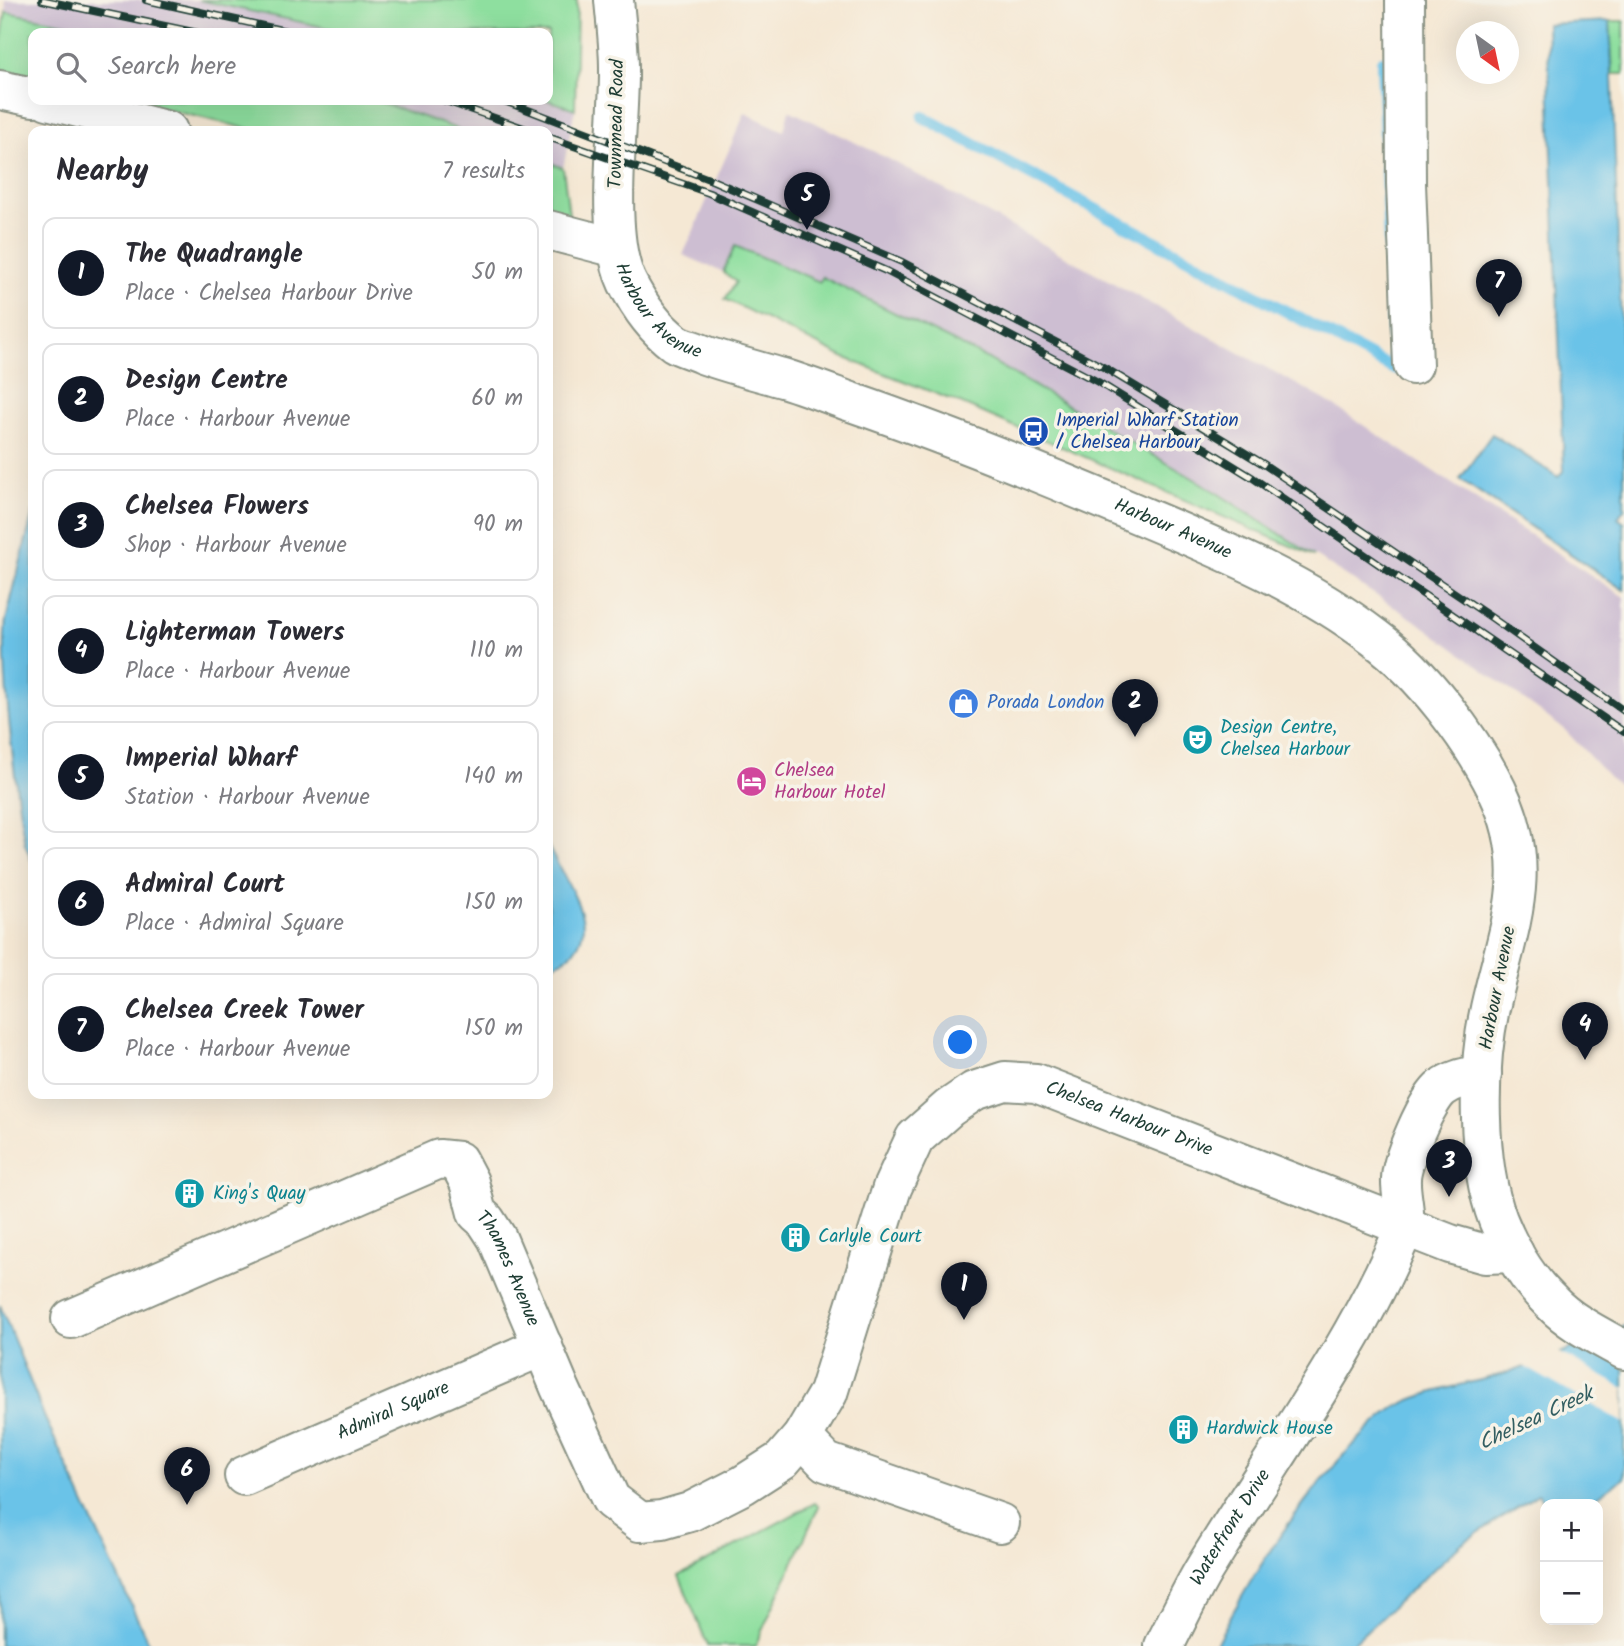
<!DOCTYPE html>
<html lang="en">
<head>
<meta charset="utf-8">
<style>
	body { margin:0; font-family:Kalam,sans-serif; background:#f7f7f7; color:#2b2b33 }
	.controls { position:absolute; right:21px; bottom:21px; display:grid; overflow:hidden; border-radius:14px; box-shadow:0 7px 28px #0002 }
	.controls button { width:63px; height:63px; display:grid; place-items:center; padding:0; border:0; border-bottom:2px solid #e1e1e2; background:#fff; color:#2b2b33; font:35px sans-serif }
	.compass { position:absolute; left:1456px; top:21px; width:63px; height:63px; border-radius:50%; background:#fff; box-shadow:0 7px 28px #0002; rotate:147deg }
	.you { position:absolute; left:961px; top:1043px; width:24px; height:24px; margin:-18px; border:5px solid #fff; border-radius:50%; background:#1a73e8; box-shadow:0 0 0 10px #1a73e833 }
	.badge { display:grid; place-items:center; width:46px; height:46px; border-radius:50%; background:#111827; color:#fff; font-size:23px; font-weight:700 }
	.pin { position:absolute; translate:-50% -58px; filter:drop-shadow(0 2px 4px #0008) }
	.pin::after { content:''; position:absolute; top:37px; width:24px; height:21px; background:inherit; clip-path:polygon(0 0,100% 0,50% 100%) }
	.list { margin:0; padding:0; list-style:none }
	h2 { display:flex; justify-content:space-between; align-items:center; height:91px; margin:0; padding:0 28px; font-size:30px }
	h2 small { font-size:23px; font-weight:400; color:#7c7c81 }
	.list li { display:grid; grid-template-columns:46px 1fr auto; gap:21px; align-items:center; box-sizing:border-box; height:112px; margin:0 14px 14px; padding:0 14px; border:2px solid #e1e1e2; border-radius:14px }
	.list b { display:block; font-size:26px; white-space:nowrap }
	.list p { margin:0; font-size:23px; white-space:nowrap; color:#7c7c81 }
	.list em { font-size:23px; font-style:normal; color:#7c7c81 }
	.icon { flex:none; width:38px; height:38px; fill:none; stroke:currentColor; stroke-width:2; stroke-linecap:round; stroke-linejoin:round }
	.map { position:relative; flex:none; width:1624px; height:1646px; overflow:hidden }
	.search { position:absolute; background:#fff; box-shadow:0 7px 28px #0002; left:28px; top:28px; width:525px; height:77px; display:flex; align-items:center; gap:18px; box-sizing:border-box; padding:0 24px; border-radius:14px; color:#7c7c81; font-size:26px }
	.panel { position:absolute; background:#fff; box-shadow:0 7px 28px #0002; left:28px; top:126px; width:525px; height:973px; border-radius:14px }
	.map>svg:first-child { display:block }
	.industrial { fill:#cdbed2 }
	.green { fill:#8edf9f; stroke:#568e6a; stroke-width:2 }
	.water { fill:#6bc3e8; stroke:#45808e; stroke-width:2 }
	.pier { fill:#f5e8d4 }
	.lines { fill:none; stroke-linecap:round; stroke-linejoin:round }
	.stream { stroke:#6bc3e8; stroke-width:12 }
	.minor-casing { stroke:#8a9284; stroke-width:42 }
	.minor { stroke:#fff; stroke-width:38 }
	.rail-casing { stroke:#1f3d34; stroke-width:8 }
	.rail { stroke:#f7f3e8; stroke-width:5; stroke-dasharray:16; stroke-linecap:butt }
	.labels { text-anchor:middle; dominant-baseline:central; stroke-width:7; stroke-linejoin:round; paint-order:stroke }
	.street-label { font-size:19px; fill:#1f3d34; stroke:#f7f3e8 }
	.transit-label { font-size:19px; fill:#164399; stroke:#f7f3e8; text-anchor:start }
	.shop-label { font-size:19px; fill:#366cbe; stroke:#f7f3e8; text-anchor:start }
	.culture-label { font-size:19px; fill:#0d838f; stroke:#f7f3e8; text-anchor:start }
	.hotel-label { font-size:19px; fill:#b23c85; stroke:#f7f3e8; text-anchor:start }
	.water-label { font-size:21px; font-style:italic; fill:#325e61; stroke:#f7f3e8 }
</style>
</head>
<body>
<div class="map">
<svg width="1624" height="1646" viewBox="0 0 1624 1646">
	<rect width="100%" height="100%" fill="#f7f3e8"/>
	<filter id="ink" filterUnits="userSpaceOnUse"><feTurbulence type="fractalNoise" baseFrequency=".0143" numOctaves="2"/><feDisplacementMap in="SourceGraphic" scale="14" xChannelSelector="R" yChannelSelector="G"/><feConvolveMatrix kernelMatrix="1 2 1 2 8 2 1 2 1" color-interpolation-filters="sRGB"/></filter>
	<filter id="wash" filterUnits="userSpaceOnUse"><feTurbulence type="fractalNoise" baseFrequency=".00686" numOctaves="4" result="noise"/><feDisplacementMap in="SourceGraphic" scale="28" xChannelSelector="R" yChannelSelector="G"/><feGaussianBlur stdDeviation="1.57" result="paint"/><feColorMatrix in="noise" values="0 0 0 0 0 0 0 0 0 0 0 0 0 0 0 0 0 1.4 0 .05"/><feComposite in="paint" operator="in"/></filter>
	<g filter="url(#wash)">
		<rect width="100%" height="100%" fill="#f5e8d4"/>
		<path class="industrial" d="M5,0H199L351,33H115L6,12Z
			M374,100H547L575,109L563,168L548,162V131H463Z
			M789,110L889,159L1325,400L1624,597V788L1609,777L1565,730L1419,623L1208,487L988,359L823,277L820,282L735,246L723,272L683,255L745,113L784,131Z"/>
		<path class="green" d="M199,0H577L575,109L547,100L548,33H351Z
			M6,12L115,33H33V77L0,69V48Z
			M1610,21H1624V74H1613Z
			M126,100H374L463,131H258Z
			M548,162L563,168L569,215L548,209Z
			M735,246L820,282L822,277L988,359L1208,487L1314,556L960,403L845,358L725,299L736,282L723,272Z
			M815,1503L819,1506L755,1646H708L679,1576Z"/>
		<path class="water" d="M1610,21L1624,404V509L1618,518L1624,523V590L1460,479L1492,434L1558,477L1564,470L1547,24Z
			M33,512V864L25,844C16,794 0,661 6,620Z
			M548,846C558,867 577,895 582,917C587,940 571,962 548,965Z
			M0,1305L44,1416L150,1646H0Z
			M1624,1326V1478L1586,1504H1547L1538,1494L1461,1544L1350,1646H1215C1249,1579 1289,1517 1339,1460C1356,1442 1373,1423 1393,1409C1418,1392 1479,1382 1510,1372C1549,1360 1587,1341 1624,1326Z"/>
		<path class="pier" d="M1555,1350L1624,1388V1423L1520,1364Z"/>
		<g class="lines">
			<path class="stream" d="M1382,61L1394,369
				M923,117L1394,369"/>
		</g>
	</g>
	<g filter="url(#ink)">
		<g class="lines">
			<defs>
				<g id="minor">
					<path id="s1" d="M614,0C616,23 619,46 619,68C620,126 603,231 627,282C638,304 655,328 675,343C683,348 694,350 702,354C730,364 758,371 786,379C808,386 829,394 851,402C949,436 1046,475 1142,516C1223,550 1305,584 1375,638C1422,673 1471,737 1497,790C1536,870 1508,927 1490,1008C1477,1068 1476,1163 1498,1220C1510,1250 1528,1280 1551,1302C1571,1323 1599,1336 1624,1350"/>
					<path d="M1405,0L1406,183L1413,365"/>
					<path d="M0,90L33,97"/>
					<path d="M48,100L168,131"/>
					<path d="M548,230L617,248"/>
					<path id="s2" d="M71,1319L439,1159L458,1161L469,1182L477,1213L486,1221L497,1238L560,1388L611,1500L640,1522L662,1520L690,1512L743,1485L782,1460L802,1437L828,1393L892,1188L915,1138L949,1108L974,1091L1005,1081L1036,1083L1450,1244L1485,1254L1514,1253"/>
					<path d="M802,1437L826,1462L1000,1523"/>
					<path id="s3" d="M244,1476L543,1346"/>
					<path id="s4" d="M1164,1646C1177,1621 1189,1595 1203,1571C1270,1460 1350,1355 1401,1236C1409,1218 1400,1198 1401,1179C1401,1161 1427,1099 1442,1088C1453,1079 1468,1077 1482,1074"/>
				</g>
			</defs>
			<use href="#minor" class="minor-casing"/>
			<use href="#minor" class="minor"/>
			<defs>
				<path id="rail" d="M42,0L198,33
					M146,0L295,33
					M443,100L532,131
					M502,100L714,181L902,262L1105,368L1265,465L1492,618L1624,711
					M548,137L709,193L886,271L1098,382L1253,478L1624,732"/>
			</defs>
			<use href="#rail" class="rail-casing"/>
			<use href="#rail" class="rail"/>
		</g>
	</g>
	<defs>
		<symbol id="bus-disc" viewBox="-11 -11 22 22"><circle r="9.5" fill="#1a4fb4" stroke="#f7f3e8"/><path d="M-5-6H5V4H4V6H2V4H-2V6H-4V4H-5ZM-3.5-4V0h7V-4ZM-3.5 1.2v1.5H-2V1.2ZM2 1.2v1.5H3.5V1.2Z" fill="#fff"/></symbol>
		<symbol id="shop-disc" viewBox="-11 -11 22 22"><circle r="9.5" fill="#3f7fe0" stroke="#f7f3e8"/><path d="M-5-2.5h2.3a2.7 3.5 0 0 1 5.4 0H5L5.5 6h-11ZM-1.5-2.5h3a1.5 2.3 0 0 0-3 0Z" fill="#fff"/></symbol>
		<symbol id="theatre-disc" viewBox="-11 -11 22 22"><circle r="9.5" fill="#0f9aa8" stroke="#f7f3e8"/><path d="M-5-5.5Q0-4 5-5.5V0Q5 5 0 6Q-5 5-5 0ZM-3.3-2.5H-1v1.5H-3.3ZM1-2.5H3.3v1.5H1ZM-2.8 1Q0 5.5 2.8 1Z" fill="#fff"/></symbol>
		<symbol id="hotel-disc" viewBox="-11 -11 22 22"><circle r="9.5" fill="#d1479c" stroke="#f7f3e8"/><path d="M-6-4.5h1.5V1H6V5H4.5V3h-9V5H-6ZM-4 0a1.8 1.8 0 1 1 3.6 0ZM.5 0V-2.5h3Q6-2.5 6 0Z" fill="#fff"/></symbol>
		<symbol id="building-disc" viewBox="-11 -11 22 22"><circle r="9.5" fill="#0f9aa8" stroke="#f7f3e8"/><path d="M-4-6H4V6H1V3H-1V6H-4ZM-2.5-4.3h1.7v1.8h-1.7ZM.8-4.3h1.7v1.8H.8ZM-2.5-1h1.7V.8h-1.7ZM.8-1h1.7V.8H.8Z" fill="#fff"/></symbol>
	</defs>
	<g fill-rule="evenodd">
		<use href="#bus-disc" x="1016" y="414" width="35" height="35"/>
		<use href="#shop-disc" x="946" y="686" width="35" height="35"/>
		<use href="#theatre-disc" x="1180" y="722" width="35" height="35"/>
		<use href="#hotel-disc" x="734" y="764" width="35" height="35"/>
		<use href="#building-disc" x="172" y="1176" width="35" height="35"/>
		<use href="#building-disc" x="778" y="1220" width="35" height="35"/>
		<use href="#building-disc" x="1166" y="1412" width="35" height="35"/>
	</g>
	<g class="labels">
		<g class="street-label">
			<text transform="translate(617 124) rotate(-89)">Townmead Road</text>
			<text stroke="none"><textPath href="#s1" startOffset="327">Harbour Avenue</textPath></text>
			<text stroke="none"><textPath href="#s1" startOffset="894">Harbour Avenue</textPath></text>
			<text transform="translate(1498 988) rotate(-79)">Harbour Avenue</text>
			<text stroke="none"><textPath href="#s2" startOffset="1578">Chelsea Harbour Drive</textPath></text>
			<text stroke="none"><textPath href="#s2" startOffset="541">Thames Avenue</textPath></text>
			<text stroke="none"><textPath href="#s3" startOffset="163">Admiral Square</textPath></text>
			<text stroke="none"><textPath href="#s4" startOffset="136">Waterfront Drive</textPath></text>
		</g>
		<g class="transit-label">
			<text x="1056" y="421">Imperial Wharf Station<tspan x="1056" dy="22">/ Chelsea Harbour</tspan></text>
		</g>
		<g class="shop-label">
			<text x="987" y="703">Porada London</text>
		</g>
		<g class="culture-label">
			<text x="1220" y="728">Design Centre,<tspan x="1220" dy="22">Chelsea Harbour</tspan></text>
			<text x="213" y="1194">King's Quay</text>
			<text x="818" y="1237">Carlyle Court</text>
			<text x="1206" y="1429">Hardwick House</text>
		</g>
		<g class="hotel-label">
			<text x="774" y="771">Chelsea<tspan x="774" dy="22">Harbour Hotel</tspan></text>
		</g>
		<g class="water-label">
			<text transform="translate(1536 1419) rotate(-25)">Chelsea Creek</text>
		</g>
	</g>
</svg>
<div class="controls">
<button>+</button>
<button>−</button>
</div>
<svg class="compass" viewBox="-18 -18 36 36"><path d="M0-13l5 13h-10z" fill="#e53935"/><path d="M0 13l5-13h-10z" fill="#7c7c81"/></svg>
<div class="you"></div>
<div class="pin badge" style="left:964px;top:1320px">1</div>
<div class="pin badge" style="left:1135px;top:737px">2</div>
<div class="pin badge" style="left:1449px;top:1197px">3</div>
<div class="pin badge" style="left:1585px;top:1060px">4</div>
<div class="pin badge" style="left:807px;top:230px">5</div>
<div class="pin badge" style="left:187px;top:1505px">6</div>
<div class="pin badge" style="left:1499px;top:317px">7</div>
<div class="search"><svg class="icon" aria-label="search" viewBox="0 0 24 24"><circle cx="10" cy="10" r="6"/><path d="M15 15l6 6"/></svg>Search here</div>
<section class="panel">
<h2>Nearby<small>7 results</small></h2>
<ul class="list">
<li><span class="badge">1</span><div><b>The Quadrangle</b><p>Place · Chelsea Harbour Drive</p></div><em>50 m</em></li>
<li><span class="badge">2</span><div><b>Design Centre</b><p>Place · Harbour Avenue</p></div><em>60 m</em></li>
<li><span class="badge">3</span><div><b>Chelsea Flowers</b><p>Shop · Harbour Avenue</p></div><em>90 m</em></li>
<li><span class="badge">4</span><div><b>Lighterman Towers</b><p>Place · Harbour Avenue</p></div><em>110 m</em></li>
<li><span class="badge">5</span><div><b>Imperial Wharf</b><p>Station · Harbour Avenue</p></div><em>140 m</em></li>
<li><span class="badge">6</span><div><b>Admiral Court</b><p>Place · Admiral Square</p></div><em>150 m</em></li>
<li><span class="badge">7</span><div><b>Chelsea Creek Tower</b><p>Place · Harbour Avenue</p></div><em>150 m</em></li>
</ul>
</section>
</div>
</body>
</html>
